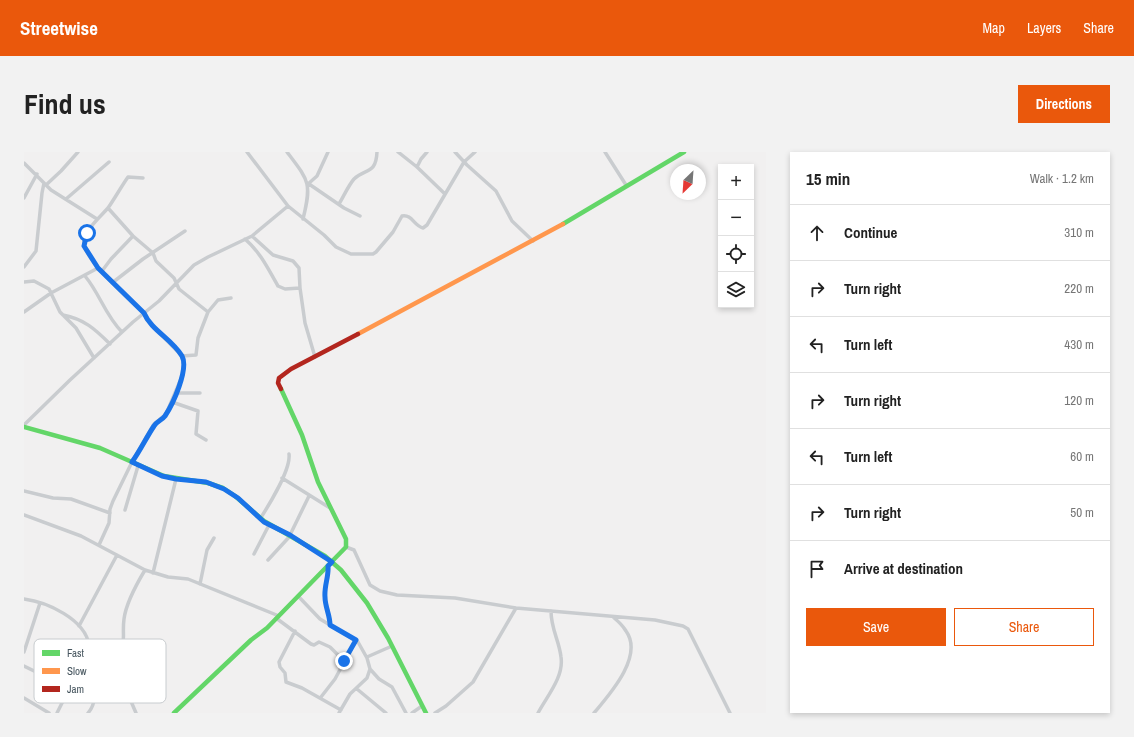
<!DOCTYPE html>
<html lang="en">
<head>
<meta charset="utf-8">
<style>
	body { margin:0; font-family:"Archivo Narrow",sans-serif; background:#f2f2f2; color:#222 }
	.controls { position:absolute; right:12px; top:12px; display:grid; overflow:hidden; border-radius:0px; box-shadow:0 2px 6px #0003 }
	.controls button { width:36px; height:36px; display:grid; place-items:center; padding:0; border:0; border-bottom:1px solid #e0e0e0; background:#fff; color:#222; font:20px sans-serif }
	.compass { position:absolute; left:646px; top:12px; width:36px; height:36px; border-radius:50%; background:#fff; box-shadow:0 2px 6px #0003; rotate:205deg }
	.stop { position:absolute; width:12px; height:12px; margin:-9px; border:3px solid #1a73e8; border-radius:50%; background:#fff }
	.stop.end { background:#1a73e8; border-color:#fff; box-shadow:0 1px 4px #0008 }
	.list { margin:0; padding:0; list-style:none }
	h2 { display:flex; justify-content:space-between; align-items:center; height:52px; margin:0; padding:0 16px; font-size:17px }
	h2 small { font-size:13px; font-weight:400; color:#767676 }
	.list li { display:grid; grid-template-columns:26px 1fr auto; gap:12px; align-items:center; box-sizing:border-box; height:56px; padding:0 16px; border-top:1px solid #e0e0e0 }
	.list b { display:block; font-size:15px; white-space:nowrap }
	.list em { font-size:13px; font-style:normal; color:#767676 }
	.actions { display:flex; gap:8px; padding:12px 16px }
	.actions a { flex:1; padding:9px 0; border:1px solid #ea580c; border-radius:0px; text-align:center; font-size:14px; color:#ea580c }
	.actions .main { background:#ea580c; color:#fff }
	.icon { flex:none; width:22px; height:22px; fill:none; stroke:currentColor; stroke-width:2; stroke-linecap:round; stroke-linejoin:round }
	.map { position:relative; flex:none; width:742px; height:561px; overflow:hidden; border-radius:0px }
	header { display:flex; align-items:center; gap:24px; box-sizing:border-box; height:56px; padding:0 20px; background:#ea580c; color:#fff }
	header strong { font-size:19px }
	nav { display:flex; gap:22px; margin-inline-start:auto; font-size:14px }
	.intro { display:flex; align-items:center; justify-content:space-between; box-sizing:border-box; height:96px; padding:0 24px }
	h1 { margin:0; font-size:28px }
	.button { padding:10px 18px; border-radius:0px; background:#ea580c; color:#fff; font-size:14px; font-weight:700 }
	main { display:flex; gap:24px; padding:0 24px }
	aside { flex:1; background:#fff; border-radius:0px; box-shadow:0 2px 6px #0003 }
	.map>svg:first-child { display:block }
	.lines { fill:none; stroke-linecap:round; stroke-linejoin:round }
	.street { stroke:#c9cccf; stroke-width:3.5 }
	.fast { stroke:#63d668; stroke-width:4.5 }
	.slow { stroke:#ff974d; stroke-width:4.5 }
	.jam { stroke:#b3261e; stroke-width:4.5 }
	.route { stroke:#1a73e8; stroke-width:5 }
	.key { fill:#fff; stroke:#c8cccf; stroke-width:1 }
	.key-label { font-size:11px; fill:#46555e }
</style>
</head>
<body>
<header>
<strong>Streetwise</strong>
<nav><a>Map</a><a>Layers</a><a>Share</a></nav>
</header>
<div class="intro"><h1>Find us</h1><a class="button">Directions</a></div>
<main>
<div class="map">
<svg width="742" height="561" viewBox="0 0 742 561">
	<rect width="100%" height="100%" fill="#f1f0f0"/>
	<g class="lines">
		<path class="street" d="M223,0L264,54L300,83L312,95L327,102H349L352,100L369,80L378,64C388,62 390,74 399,76L403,73L440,10L451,0
			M263,0C285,29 288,31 279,67
			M374,0L393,15L421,42
			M431,0L443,13L472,39L488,69L509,89
			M581,0L602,33
			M0,11L27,38L73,67
			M393,15L397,7L403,0
			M284,32L293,24L304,0
			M285,32L320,56L336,64
			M22,33L37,19L54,0
			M0,46L13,22
			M42,47L85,10
			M315,52C320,44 324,34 330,27C341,16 352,23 353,0
			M84,56L109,84L129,101L132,109L150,126L155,137L184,160
			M228,84L249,103L269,109L275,116L276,136L281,171L291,205
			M221,87C237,101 244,117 254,134L261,137L276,136
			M0,115L12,99L18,41L20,31
			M78,119L87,107L109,84
			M61,124C76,142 81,163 98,180
			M0,130L10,129L25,137L36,160L52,176L70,206
			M88,131L119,107L161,79
			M0,160L27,141L74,116
			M39,163C60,167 71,177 86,192
			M158,204L172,203L174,186L184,160L194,148L207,146
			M152,241H176
			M148,250L174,259L172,282L182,288
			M0,273L46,228L109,170L135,149L170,113L184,105L228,84L264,54
			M258,326L306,356
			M0,339L29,346L47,347L86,361
			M101,358L114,314
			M0,363L57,384L121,418L144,425L164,427L255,464
			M236,367C245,353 267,317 265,302
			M266,383L285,344
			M75,393L85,371L86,357L89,349L108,310L130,272L142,262L159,222L160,213L158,204L123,168L120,161C107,149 56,105 60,88C63,76 76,65 84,56C91,46 97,35 104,25L119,26
			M322,395L330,398L346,433L356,439L373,443L431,446L492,456L631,468L659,474L664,477L706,561
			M230,402L245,373
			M244,408L267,383
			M304,413C305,424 300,435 301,445C302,455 306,463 306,473
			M129,421L152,327
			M176,432L183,398L190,386
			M274,444L296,467L334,490L343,506L346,517L343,526L326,542L315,561
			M0,447C23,450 61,467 65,493L57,507L54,519C61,533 79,543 64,561
			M252,466L287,492L290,493L295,490L306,495L320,509
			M55,474L93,403
			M271,479L255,510L256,515L261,521L262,530L278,536L317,558
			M65,493C85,506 111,506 134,510
			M0,500L16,451
			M96,505C102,490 98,481 100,467C102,451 112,433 121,418
			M98,505L99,513L105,524L103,540L112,561
			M343,505L368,494
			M0,514L45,536
			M346,517L355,527L368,535L382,561
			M333,537L362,561
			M297,545L311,527L332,488
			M0,546L25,561
			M33,561L54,519
			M388,561L398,554
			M411,561L422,554L449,530L492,456
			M514,561C523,544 540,525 537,505C535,488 527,477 527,459
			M570,561C586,542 620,504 602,479C599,474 594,469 589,465"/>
		<path class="fast" d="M539,72L660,0
			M0,275L76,296L140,324L184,331L199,336L211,344L240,369L301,404L317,418L343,451L364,486L402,561
			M150,561L227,488L243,476L322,395V387L294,330L278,283L257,237"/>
		<path class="slow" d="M334,182L539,72"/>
		<path class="jam" d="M257,237L254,231L255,226L267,217L334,182"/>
	</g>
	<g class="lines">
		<path class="route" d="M63,81L60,94L74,116L120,161C127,178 148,187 158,204C165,217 149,252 141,264C138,268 133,269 130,274C122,286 116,299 108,310L138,324L152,327L182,330L200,337L214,346L240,370L266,383L308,410L304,414C305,424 300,434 301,445C301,455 306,463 306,473L332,488L320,509"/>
	</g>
	<rect x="10" y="487" width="132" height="64" rx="6" class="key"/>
	<rect x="18" y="498" width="18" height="6" fill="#63d668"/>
	<rect x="18" y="516" width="18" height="6" fill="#ff974d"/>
	<rect x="18" y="534" width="18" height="6" fill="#b3261e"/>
	<g class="key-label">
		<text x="43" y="505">Fast</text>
		<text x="43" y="523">Slow</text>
		<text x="43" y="541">Jam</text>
	</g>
</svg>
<div class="controls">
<button>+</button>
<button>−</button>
<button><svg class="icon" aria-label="locate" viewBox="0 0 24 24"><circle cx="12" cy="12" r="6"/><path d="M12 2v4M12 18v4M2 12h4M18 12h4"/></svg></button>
<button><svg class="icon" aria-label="layers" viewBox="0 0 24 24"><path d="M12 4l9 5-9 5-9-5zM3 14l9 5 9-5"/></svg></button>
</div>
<svg class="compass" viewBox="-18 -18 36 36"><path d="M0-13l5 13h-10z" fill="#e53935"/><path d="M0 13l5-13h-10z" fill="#767676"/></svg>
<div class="stop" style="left:63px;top:81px"></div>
<div class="stop end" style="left:320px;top:509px"></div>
</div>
<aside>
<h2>15 min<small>Walk · 1.2 km</small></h2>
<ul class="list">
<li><svg class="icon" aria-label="ahead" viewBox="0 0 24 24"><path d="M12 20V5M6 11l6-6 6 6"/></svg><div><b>Continue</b></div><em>310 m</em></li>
<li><svg class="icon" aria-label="right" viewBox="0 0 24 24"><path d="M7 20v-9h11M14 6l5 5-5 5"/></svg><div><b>Turn right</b></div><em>220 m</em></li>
<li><svg class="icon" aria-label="left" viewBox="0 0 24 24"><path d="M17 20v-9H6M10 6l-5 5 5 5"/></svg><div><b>Turn left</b></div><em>430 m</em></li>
<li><svg class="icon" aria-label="right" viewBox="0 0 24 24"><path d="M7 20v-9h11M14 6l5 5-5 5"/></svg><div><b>Turn right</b></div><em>120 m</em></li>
<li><svg class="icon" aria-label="left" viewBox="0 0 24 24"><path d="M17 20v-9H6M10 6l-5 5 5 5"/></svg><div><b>Turn left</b></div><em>60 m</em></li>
<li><svg class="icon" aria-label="right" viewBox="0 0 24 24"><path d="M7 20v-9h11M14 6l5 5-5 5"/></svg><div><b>Turn right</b></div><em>50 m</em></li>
<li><svg class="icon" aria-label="arrive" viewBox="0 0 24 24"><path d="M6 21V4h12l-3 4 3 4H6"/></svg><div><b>Arrive at destination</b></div></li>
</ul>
<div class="actions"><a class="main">Save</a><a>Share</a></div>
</aside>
</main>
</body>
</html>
